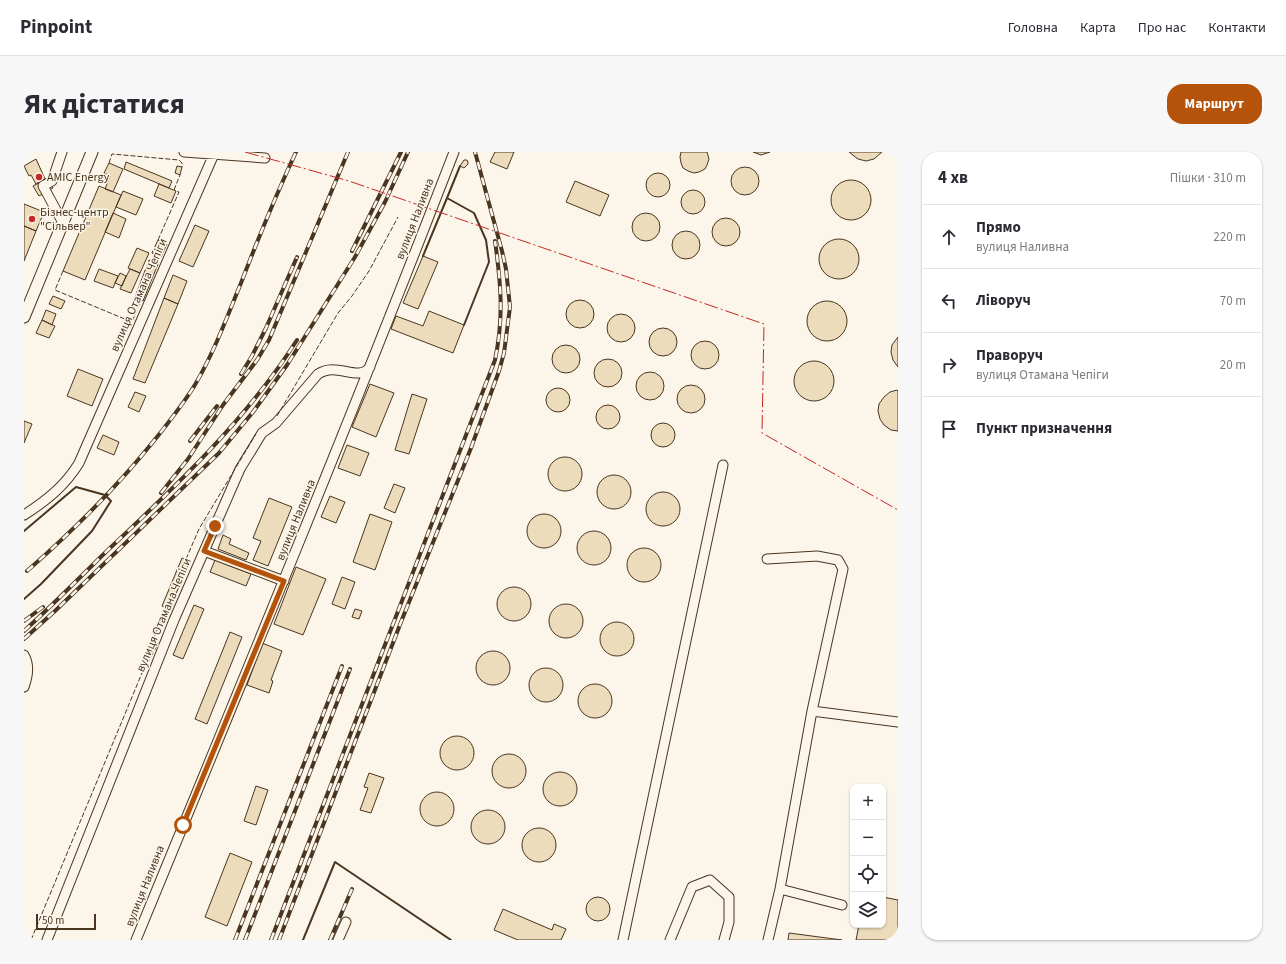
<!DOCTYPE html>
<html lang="uk">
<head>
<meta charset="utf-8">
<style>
	body { margin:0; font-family:"Source Sans 3",sans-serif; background:#f7f7f7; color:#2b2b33 }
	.controls { position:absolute; right:12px; bottom:12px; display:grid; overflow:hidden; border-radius:8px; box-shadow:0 1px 3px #0004 }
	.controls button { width:36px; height:36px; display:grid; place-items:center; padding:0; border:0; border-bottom:1px solid #e1e1e2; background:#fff; color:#2b2b33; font:20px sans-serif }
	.scale { position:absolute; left:12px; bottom:10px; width:60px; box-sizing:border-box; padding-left:4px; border:2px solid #4a3520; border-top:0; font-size:11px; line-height:14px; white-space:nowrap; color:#4a3520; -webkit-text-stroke:3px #fbf6e9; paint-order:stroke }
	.stop { position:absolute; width:12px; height:12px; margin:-9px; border:3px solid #b45309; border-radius:50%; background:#fff }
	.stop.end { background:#b45309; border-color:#fff; box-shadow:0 1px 4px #0008 }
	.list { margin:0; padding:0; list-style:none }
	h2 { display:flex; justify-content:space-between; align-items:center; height:52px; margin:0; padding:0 16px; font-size:17px }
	h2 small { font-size:13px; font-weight:400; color:#7c7c81 }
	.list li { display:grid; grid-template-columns:26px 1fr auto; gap:12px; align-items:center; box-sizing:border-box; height:64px; padding:0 16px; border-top:1px solid #e1e1e2 }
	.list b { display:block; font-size:15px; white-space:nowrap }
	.list p { margin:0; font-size:13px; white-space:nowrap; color:#7c7c81 }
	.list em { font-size:13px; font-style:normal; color:#7c7c81 }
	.icon { flex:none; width:22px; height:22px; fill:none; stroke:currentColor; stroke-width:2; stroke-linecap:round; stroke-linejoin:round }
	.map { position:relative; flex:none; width:874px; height:788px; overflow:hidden; border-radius:16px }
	header { display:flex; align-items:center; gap:24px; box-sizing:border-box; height:56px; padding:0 20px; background:#fff; border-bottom:1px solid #e1e1e2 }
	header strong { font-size:19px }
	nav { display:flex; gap:22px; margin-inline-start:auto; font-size:14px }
	.intro { display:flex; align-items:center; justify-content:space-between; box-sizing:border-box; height:96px; padding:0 24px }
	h1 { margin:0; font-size:28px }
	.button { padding:10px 18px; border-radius:16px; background:#b45309; color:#fff; font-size:14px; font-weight:700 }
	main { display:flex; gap:24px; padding:0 24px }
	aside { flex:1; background:#fff; border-radius:16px; box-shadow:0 1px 3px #0004 }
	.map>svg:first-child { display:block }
	.building { fill:#ecdcbc; stroke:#4a3520 }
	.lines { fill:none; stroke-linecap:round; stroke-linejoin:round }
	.minor-casing { stroke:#4a3520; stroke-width:11 }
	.major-casing { stroke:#4a3520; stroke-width:13 }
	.minor { stroke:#fbf6e9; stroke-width:9 }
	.major { stroke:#fbf6e9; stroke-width:11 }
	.rail-casing { stroke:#4a3520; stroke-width:4 }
	.rail { stroke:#fbf6e9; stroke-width:2.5; stroke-dasharray:8; stroke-linecap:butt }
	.fence { stroke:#4a3520; stroke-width:1; stroke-dasharray:5 2; stroke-linecap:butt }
	.wall { stroke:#4a3520; stroke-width:2 }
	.power { stroke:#c62828; stroke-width:1; stroke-dasharray:14 3 2 3; stroke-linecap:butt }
	.route { stroke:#b45309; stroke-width:5 }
	.poi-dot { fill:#c62828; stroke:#fbf6e9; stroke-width:1.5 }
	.labels { text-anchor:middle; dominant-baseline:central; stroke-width:3; stroke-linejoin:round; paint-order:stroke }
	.poi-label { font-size:12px; fill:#4a3520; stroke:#fbf6e9; text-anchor:start }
	.street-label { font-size:12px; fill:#4a3520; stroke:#fbf6e9 }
</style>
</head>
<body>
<header>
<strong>Pinpoint</strong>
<nav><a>Головна</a><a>Карта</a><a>Про нас</a><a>Контакти</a></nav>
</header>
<div class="intro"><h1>Як дістатися</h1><a class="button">Маршрут</a></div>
<main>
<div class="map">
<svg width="874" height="788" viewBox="0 0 874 788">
	<rect width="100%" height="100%" fill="#fbf6e9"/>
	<path class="building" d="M471,0H490L483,17L466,10Z
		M657,0H683L685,7L683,13L681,17L675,20L670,21L664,19L659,16L657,11L656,5Z
		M729,0H746L737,3Z
		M825,0H858L850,7L842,9L834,7Z
		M12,7L21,27L12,32L7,23L5,24L0,14Z
		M440,8H443L444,10V12L440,16L436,14Z
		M102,10L148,29L145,36L100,17Z
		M85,11L99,17L89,40L81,37L86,24L80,21Z
		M153,14L158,15L156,23L151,21Z
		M707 29a14 14 0 1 1 28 0a14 14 0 1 1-28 0Z
		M622 33a12 12 0 1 1 24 0a12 12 0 1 1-24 0Z
		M24,26L29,36L15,44L9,34Z
		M807 48a20 20 0 1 1 40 0a20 20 0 1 1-40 0Z
		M551,29L585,43L576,64L542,50Z
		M135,32L152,39L147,51L130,44Z
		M75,34L97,43L61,128L39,119Z
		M657 50a12 12 0 1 1 24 0a12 12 0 1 1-24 0Z
		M99,39L119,47L112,63L92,55Z
		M0,52L20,60L12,79L0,74Z
		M608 75a14 14 0 1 1 28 0a14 14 0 1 1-28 0Z
		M89,61L102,67L95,86L81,80Z
		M688 80a14 14 0 1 1 28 0a14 14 0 1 1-28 0Z
		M171,73L185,79L169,115L155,109Z
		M0,74L12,79L0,109Z
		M648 93a14 14 0 1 1 28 0a14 14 0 1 1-28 0Z
		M795 107a20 20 0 1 1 40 0a20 20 0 1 1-40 0Z
		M134,88L143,92L137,105L128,101Z
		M113,96L125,101L116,121L104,116Z
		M399,104L414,110L394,157L379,151Z
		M125,108L134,112L119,149L111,145Z
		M75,117L94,124L89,136L70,129Z
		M106,117L116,121L107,141L96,137Z
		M96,121L102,124L98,134L91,131Z
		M149,123L163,129L154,152L140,146Z
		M29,144L41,149L37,157L25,152Z
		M140,146L154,152L121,231L109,227Z
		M542 162a14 14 0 1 1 28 0a14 14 0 1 1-28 0Z
		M783 169a20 20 0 1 1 40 0a20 20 0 1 1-40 0Z
		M22,158L32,162L28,173L18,168Z
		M405,159L440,173L429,201L367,177L372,164L399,174Z
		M583 176a14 14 0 1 1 28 0a14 14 0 1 1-28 0Z
		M18,168L31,174L25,186L12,181Z
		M625 190a14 14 0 1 1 28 0a14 14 0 1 1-28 0Z
		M874,185V215L869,208L867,200L868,193Z
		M667 203a14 14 0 1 1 28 0a14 14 0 1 1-28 0Z
		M528 207a14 14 0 1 1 28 0a14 14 0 1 1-28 0Z
		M570 221a14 14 0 1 1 28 0a14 14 0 1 1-28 0Z
		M770 229a20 20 0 1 1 40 0a20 20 0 1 1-40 0Z
		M54,217L79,227L68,254L43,244Z
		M612 234a14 14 0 1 1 28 0a14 14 0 1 1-28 0Z
		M346,232L370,241L352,285L328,275Z
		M653 247a14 14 0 1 1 28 0a14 14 0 1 1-28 0Z
		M522 248a12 12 0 1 1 24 0a12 12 0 1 1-24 0Z
		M873,238L874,239V279L867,278L860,273L856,267L854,259L855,252L860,245L866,240Z
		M111,240L122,244L115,260L104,255Z
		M388,242L403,247L385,302L371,298Z
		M572 265a12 12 0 1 1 24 0a12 12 0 1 1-24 0Z
		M0,269L8,272L0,291Z
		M627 283a12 12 0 1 1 24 0a12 12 0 1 1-24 0Z
		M79,283L95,290L90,303L73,296Z
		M323,293L345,301L336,324L314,316Z
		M524 322a17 17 0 1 1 34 0a17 17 0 1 1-34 0Z
		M573 340a17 17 0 1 1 34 0a17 17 0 1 1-34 0Z
		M370,332L381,336L371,361L360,356Z
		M622 357a17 17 0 1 1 34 0a17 17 0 1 1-34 0Z
		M306,344L321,350L312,371L297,365Z
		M245,346L268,355L244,414L229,408L237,389L229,386Z
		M346,362L368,370L351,418L329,410Z
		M503 379a17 17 0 1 1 34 0a17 17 0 1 1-34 0Z
		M553 396a17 17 0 1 1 34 0a17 17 0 1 1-34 0Z
		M199,383L207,387L205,392L225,401L222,408L194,397Z
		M603 413a17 17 0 1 1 34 0a17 17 0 1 1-34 0Z
		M158,406L166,409L145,458L138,454Z
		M191,408L227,422L222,434L186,420Z
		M272,415L302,427L279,483L250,472Z
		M318,425L331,430L321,457L308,452Z
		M473 452a17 17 0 1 1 34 0a17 17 0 1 1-34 0Z
		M525 469a17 17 0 1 1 34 0a17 17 0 1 1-34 0Z
		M170,453L180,457L159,507L149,503Z
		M331,457L338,459L335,467L328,465Z
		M576 487a17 17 0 1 1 34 0a17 17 0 1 1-34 0Z
		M206,480L218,485L183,572L171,567Z
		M238,491L258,499L247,528L249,529L245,541L223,533Z
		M452 516a17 17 0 1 1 34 0a17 17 0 1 1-34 0Z
		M505 533a17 17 0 1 1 34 0a17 17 0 1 1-34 0Z
		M554 549a17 17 0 1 1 34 0a17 17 0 1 1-34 0Z
		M416 601a17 17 0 1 1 34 0a17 17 0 1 1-34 0Z
		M468 619a17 17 0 1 1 34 0a17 17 0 1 1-34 0Z
		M519 637a17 17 0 1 1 34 0a17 17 0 1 1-34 0Z
		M345,621L360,626L347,661L336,658L344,636L340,635Z
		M232,634L244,638L232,673L220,669Z
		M396 657a17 17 0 1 1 34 0a17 17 0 1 1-34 0Z
		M447 675a17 17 0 1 1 34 0a17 17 0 1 1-34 0Z
		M498 693a17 17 0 1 1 34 0a17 17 0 1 1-34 0Z
		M206,701L228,710L203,774L181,765Z
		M562 757a12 12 0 1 1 24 0a12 12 0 1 1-24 0Z
		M859,745L874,748V788H832L835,773H859Z
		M479,757L528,778L530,772L542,777L537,788H494L470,778Z
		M765,781L818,788H764Z"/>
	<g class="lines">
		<defs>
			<path id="minor" d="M38,0L28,29L19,34L39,71
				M160,0L241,6
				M0,363C22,349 41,334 55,311L190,2
				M180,399L260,429
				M743,407L793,404L814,408L819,417L788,559
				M0,503C6,513 4,524 0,535
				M756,737L818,753
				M23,788L150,468L216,317L238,281L252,271L294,222C313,209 334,231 346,215
				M112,788C220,526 328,264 430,0
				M314,788L322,770
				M599,788L699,313
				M646,788L668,735L686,728L705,745V770L700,788
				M744,788L756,737L788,559L874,570"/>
			<path id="major" d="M0,165L68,0"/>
		</defs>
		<use href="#minor" class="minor-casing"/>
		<use href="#major" class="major-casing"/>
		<use href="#minor" class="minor"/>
		<use href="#major" class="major"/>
		<defs>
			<path id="rail" d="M328,99L377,0
				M217,222L228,204L242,176L273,105
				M166,289L193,254
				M137,341L164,307L199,253L233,208L245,188L324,0
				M3,419C50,378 94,334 133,285C147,267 161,250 172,231C190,200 203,165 217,131C234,87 252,43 272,0
				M0,469L19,455
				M0,479C29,453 57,424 85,397C153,333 223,267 273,188
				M0,487L31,459L195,301L229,260L263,213L331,105L361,50L384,0
				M211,788L318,514
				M221,788L326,517
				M247,788L471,208C480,165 477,132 471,89
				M255,788L377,470L447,296L475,219L480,201L486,155L482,117L478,99L451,0
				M306,788L328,737"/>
		</defs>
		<use href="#rail" class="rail-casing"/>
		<use href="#rail" class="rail"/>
		<path class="fence" d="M85,11L88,2L155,8L158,11V15
			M150,38L156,23
			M134,88L155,40L152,39
			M39,119L31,138L108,170L117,148
			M253,264L314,161L328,144L345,119L374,65
			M162,407L175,377L232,282
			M7,788L118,521L134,492L129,488L142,456"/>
		<path class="wall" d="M423,46L436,14
			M399,104L423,46L450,61L462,88L465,110L440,173
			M0,379L52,335L81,343L87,349L68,379L17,432L0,447
			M279,788L311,710L427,788"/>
		<path class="power" d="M221,0L325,29L740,172L738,281L874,358"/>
	</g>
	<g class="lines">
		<path class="route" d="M159,673L260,429L180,399L191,374"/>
	</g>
	<g class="poi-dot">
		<circle cx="15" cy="25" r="4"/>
		<circle cx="8" cy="67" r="4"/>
	</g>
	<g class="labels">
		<g class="poi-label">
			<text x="23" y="25">AMIC Energy</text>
			<text x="16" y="60">Бізнес-центр<tspan x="16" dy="14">"Сільвер"</tspan></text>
		</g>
		<g class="street-label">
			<text transform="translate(391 67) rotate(-69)">вулиця Наливна</text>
			<text transform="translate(115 143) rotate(-66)">вулиця Отамана Чепіги</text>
			<text transform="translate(272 368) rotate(-68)">вулиця Наливна</text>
			<text transform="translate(140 463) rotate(-67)">вулиця Отамана Чепіги</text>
			<text transform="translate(121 734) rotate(-68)">вулиця Наливна</text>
		</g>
	</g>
</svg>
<div class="controls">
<button>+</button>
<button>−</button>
<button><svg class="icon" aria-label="locate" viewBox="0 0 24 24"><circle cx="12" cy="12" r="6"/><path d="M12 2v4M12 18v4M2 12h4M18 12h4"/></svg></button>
<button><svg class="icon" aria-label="layers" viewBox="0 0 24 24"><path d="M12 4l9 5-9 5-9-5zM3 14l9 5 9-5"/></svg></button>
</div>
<div class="scale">50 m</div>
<div class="stop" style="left:159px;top:673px"></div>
<div class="stop end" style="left:191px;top:374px"></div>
</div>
<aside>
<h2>4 хв<small>Пішки · 310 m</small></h2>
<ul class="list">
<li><svg class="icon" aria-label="ahead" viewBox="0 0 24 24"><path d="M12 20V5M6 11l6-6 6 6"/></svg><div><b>Прямо</b><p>вулиця Наливна</p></div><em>220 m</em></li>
<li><svg class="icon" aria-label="left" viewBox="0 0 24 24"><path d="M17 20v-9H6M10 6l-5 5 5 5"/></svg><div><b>Ліворуч</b></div><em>70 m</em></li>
<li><svg class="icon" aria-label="right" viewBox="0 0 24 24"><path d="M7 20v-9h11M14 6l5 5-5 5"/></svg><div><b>Праворуч</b><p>вулиця Отамана Чепіги</p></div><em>20 m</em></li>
<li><svg class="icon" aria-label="arrive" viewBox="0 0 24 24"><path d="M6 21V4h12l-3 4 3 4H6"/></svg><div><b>Пункт призначення</b></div></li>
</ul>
</aside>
</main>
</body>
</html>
